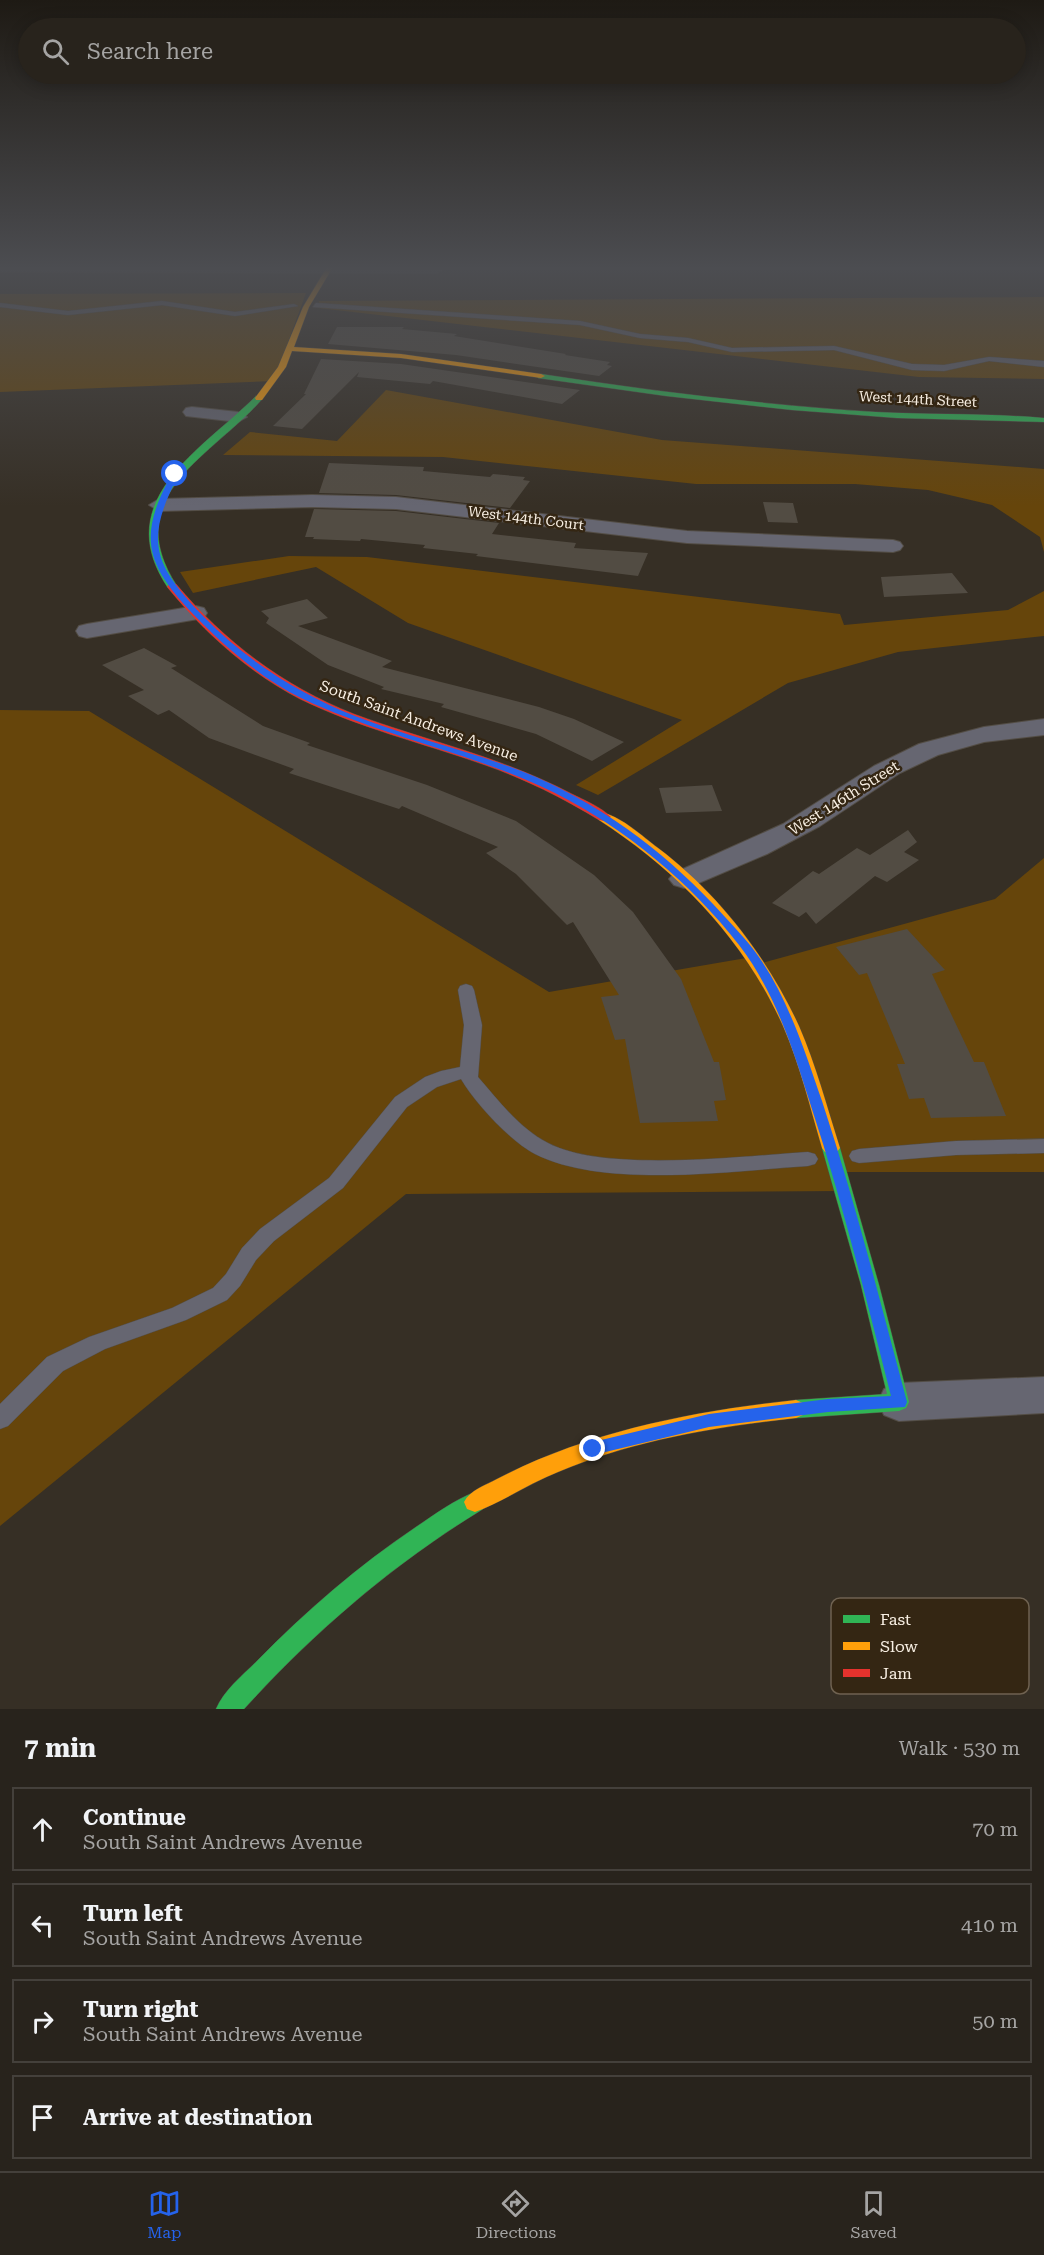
<!DOCTYPE html>
<html lang="en">
<head>
<meta charset="utf-8">
<style>
	body { margin:0; font-family:"Roboto Serif",serif; background:#342f29; color:#f1f3f6 }
	.stop { position:absolute; width:18px; height:18px; margin:-14px; border:4px solid #2563eb; border-radius:50%; background:#fff }
	.stop.end { background:#2563eb; border-color:#fff; box-shadow:0 2px 6px #0008 }
	.list { margin:0; padding:0; list-style:none }
	h2 { display:flex; justify-content:space-between; align-items:center; height:78px; margin:0; padding:0 24px; font-size:26px }
	h2 small { font-size:20px; font-weight:400; color:#a5a4a3 }
	.list li { display:grid; grid-template-columns:39px 1fr auto; gap:18px; align-items:center; box-sizing:border-box; height:84px; margin:0 12px 12px; padding:0 12px; border:2px solid #44403b; border-radius:0px }
	.list b { display:block; font-size:22px; white-space:nowrap }
	.list p { margin:0; font-size:20px; white-space:nowrap; color:#a5a4a3 }
	.list em { font-size:20px; font-style:normal; color:#a5a4a3 }
	.icon { flex:none; width:33px; height:33px; fill:none; stroke:currentColor; stroke-width:2; stroke-linecap:round; stroke-linejoin:round }
	.map { position:relative; flex:none; width:1044px; height:1709px; overflow:hidden }
	.search { position:absolute; background:#28231c; box-shadow:0 3px 15px #0003; left:18px; right:18px; top:18px; height:66px; display:flex; align-items:center; gap:15px; box-sizing:border-box; padding:0 21px; border-radius:33px; color:#a5a4a3; font-size:22px }
	.sheet { height:462px; background:#28231c }
	nav { display:flex; justify-content:space-around; align-items:center; box-sizing:border-box; height:84px; border-top:2px solid #44403b; background:#28231c; font-size:16px; color:#a5a4a3 }
	nav a { display:grid; justify-items:center; gap:3px }
	nav .on { color:#2563eb }
	.map>svg:first-child { display:block }
	.green { fill:#66450b }
	.building { fill:#524c43 }
	.lines { fill:none; stroke-linecap:round; stroke-linejoin:round }
	.lane-casing { stroke:#534d45; stroke-width:1 }
	.street-casing { stroke:#534d45; stroke-width:2 }
	.fast-casing { stroke:#534d45; stroke-width:1 }
	.slow-casing { stroke:#534d45; stroke-width:1 }
	.jam-casing { stroke:#534d45; stroke-width:1 }
	.lane { fill:#666671; fill-rule:evenodd }
	.street { fill:#666671; fill-rule:evenodd }
	.fast { fill:#30b455; fill-rule:evenodd }
	.slow { fill:#ff9f0a; fill-rule:evenodd }
	.jam { fill:#e5322d; fill-rule:evenodd }
	.route { fill:#2563eb }
	.labels { text-anchor:middle; dominant-baseline:central; stroke-width:5; stroke-linejoin:round; paint-order:stroke }
	.far-street-label { font-size:14px; fill:#f8efe3; stroke:#342613 }
	.street-label { font-size:15px; fill:#f8efe3; stroke:#342613 }
	.key { fill:#342613; stroke:#6f6251; stroke-width:1.5 }
	.key-label { font-size:16px; fill:#f8efe3 }
</style>
</head>
<body>
<div class="map">
<svg width="1044" height="1709" viewBox="0 0 1044 1709">
	<rect width="100%" height="100%" fill="#362f25"/>
	<path class="green" d="M306,293L274,381L0,392V294Z
		M1044,297V379L919,377L318,308L319,301Z
		M386,390L662,440L1044,469V552L1040,537L992,505L928,490L855,484H696L443,457L223,455L250,432L337,441Z
		M289,556L367,557L840,614L844,625L1008,610L1044,591V636L898,652L788,683L598,795L576,785L682,720L408,623L316,567L193,593L180,572Z
		M0,710L89,711L549,992L752,957L758,964L995,899L1044,858V1172H839L844,1191L406,1194L0,1526Z"/>
	<path class="building" d="M337,327H404L402,329L457,334L454,336L566,354L565,355L610,362L607,365L612,366L599,376L456,355L328,344Z
		M321,359L401,364L580,390L562,404L433,381L430,384L357,377L359,372L302,429L273,426L306,394H304Z
		M329,463L424,467L423,471L490,477L493,474L525,477L523,480L530,481L510,508L396,495L319,493Z
		M763,502L793,503L798,523L768,522Z
		M314,509L396,511L499,523L492,534L576,543L574,548L648,553L638,576L476,556L478,554L423,548L425,545L361,539L360,541L313,539L314,537H305Z
		M952,573L968,593L884,597L881,577Z
		M307,599L328,618L298,626L392,661L382,667L539,707L574,719L624,742L592,761L536,734L441,707L444,704L381,689L384,687L328,665L266,623L269,618L261,611Z
		M144,648L177,666L171,668L263,726L310,743L307,745L427,785L516,821L594,875L633,912L681,979L714,1062H719L726,1100L714,1101L718,1121L640,1123L625,1039L615,1040L601,997L619,995L573,922L567,925L516,874L486,853L498,847L402,806L399,809L289,773L294,769L209,738L169,710L158,715L128,696L144,690L102,665Z
		M712,785L722,811L666,813L659,788Z
		M908,830L917,842L904,852L919,860L887,882L875,876L816,924L806,912L799,917L772,903L813,871L819,874L857,848L870,855Z
		M907,929L945,970L932,974L974,1062H984L1006,1116L931,1118L924,1098L909,1099L897,1064H905L867,973L859,975L836,947Z"/>
	<g class="lines">
		<defs>
			<path id="lane" d="M162,301L235,312L294,304L298,306L235,316L162,305L68,315L0,307V303L68,311Z
				M316,303L580,321L640,334L688,338L732,348L834,346L912,364L944,365L989,357L1044,361V367L989,361L944,371L912,370L834,350L732,352L688,342L640,338L580,325L313,307Z
				M466,984L472,986L474,990L482,1025L478,1077C498,1100 520,1129 548,1143C604,1173 743,1156 808,1152L815,1154L818,1159L815,1164L808,1166C731,1171 604,1189 535,1154C510,1141 475,1103 461,1079L437,1087L407,1107L343,1188L274,1241L256,1260L240,1286L227,1300L186,1320L105,1349L63,1371L8,1426L0,1429V1404L47,1357L89,1337L172,1308L213,1288L226,1274L242,1248L260,1229L329,1178L395,1097L425,1077L441,1071L460,1067L464,1025L458,990L460,986Z
				M1044,1139V1153L956,1155L859,1163L852,1161L849,1156L852,1151L859,1149L956,1141Z"/>
			<path id="street" d="M0,267H442L444,269L437,273L0,272Z
				M192,407L238,412L247,417L238,422L186,416L183,412L186,408Z
				M312,495L396,497L687,531L893,540L900,542L903,546L900,550L893,552L687,543L396,509L312,507L159,511L149,505L159,499Z
				M196,606L204,608L207,613L204,618L87,638L79,636L76,631L79,626L87,624Z
				M1044,719V735L984,742L938,755L900,773L820,826L767,854L694,885L684,888L674,885L669,879L674,873L783,824L874,766L919,744L984,727Z
				M1044,1377V1413L899,1421L884,1415L878,1402L884,1389L899,1383Z"/>
			<path id="fast" d="M541,374C652,391 763,405 876,412C932,415 988,413 1044,418V422L897,418L792,410L666,396L538,378L537,376Z
				M256,396L263,398C215,455 117,494 177,586L176,588H168C109,500 202,450 256,396Z
				M831,1142L837,1144L840,1148L879,1285L909,1402L906,1408L899,1411L796,1418L789,1415L786,1409L789,1403L796,1400L887,1394L861,1285L822,1148L825,1144Z
				M475,1492L483,1495L486,1502L483,1509C393,1564 315,1631 244,1709H216C224,1690 243,1675 258,1660C306,1611 358,1566 416,1527C434,1515 454,1500 475,1492Z"/>
			<path id="slow" d="M327,267H333L309,307L294,347L401,354L541,374L545,376L541,378L401,358L292,351L286,367L262,400H256L255,398L278,367L303,307Z
				M604,813C623,818 642,836 658,848C718,893 768,958 799,1026C816,1065 827,1107 840,1148L837,1152L831,1154L825,1152L822,1148C810,1107 800,1065 783,1026C744,939 678,871 599,820L597,817Z
				M796,1400L803,1403L806,1409L803,1415L796,1418C715,1427 634,1440 558,1472C530,1483 504,1501 475,1512L467,1509L464,1502C470,1490 486,1485 497,1479C589,1431 694,1411 796,1400Z"/>
			<path id="jam" d="M172,583L176,584C225,642 283,686 354,714C427,741 502,757 572,794C584,800 601,807 611,817L604,821L599,820C563,798 525,779 485,765C423,743 359,728 300,699C248,672 205,633 168,588L167,586Z"/>
		</defs>
		<use href="#lane" class="lane-casing"/>
		<use href="#street" class="street-casing"/>
		<use href="#fast" class="fast-casing"/>
		<use href="#slow" class="slow-casing"/>
		<use href="#jam" class="jam-casing"/>
		<use href="#lane" class="lane"/>
		<use href="#street" class="street"/>
		<use href="#fast" class="fast"/>
		<use href="#slow" class="slow"/>
		<use href="#jam" class="jam"/>
	</g>
	<linearGradient id="sky" x2="0" y2="1"><stop stop-color="#1e1a14"/><stop offset="0.53" stop-color="#4c4d51"/><stop offset="1" stop-color="#4c4d51" stop-opacity="0"/></linearGradient>
	<rect width="1044" height="506" fill="url(#sky)"/>
	<path class="route" d="M173,472L179,474C144,541 153,564 204,617C247,661 298,693 355,716C424,743 498,756 563,790C637,828 690,876 744,938C783,982 803,1046 822,1101C855,1201 880,1301 907,1402L905,1407L828,1412L709,1427L593,1455L588,1453L586,1449L588,1444L593,1442L709,1414L828,1399L891,1396C866,1298 842,1200 810,1103C793,1049 774,990 739,945C690,882 626,829 555,793C474,753 383,737 301,698C261,678 225,647 194,615C145,564 137,536 173,472Z"/>
	<g class="labels">
		<g class="far-street-label">
			<text transform="translate(918 399) rotate(3)">West 144th Street</text>
			<text transform="translate(526 518) rotate(7)">West 144th Court</text>
		</g>
		<g class="street-label">
			<text transform="translate(419 721) rotate(20)">South Saint Andrews Avenue</text>
			<text transform="translate(844 798) rotate(-32)">West 146th Street</text>
		</g>
	</g>
	<rect x="831" y="1598" width="198" height="96" rx="9" class="key"/>
	<rect x="843" y="1615" width="27" height="8" fill="#30b455"/>
	<rect x="843" y="1642" width="27" height="8" fill="#ff9f0a"/>
	<rect x="843" y="1669" width="27" height="8" fill="#e5322d"/>
	<g class="key-label">
		<text x="880" y="1625">Fast</text>
		<text x="880" y="1652">Slow</text>
		<text x="880" y="1679">Jam</text>
	</g>
</svg>
<div class="stop" style="left:175px;top:474px"></div>
<div class="stop end" style="left:593px;top:1449px"></div>
<div class="search"><svg class="icon" aria-label="search" viewBox="0 0 24 24"><circle cx="10" cy="10" r="6"/><path d="M15 15l6 6"/></svg>Search here</div>
</div>
<section class="sheet">
<h2>7 min<small>Walk · 530 m</small></h2>
<ul class="list">
<li><svg class="icon" aria-label="ahead" viewBox="0 0 24 24"><path d="M12 20V5M6 11l6-6 6 6"/></svg><div><b>Continue</b><p>South Saint Andrews Avenue</p></div><em>70 m</em></li>
<li><svg class="icon" aria-label="left" viewBox="0 0 24 24"><path d="M17 20v-9H6M10 6l-5 5 5 5"/></svg><div><b>Turn left</b><p>South Saint Andrews Avenue</p></div><em>410 m</em></li>
<li><svg class="icon" aria-label="right" viewBox="0 0 24 24"><path d="M7 20v-9h11M14 6l5 5-5 5"/></svg><div><b>Turn right</b><p>South Saint Andrews Avenue</p></div><em>50 m</em></li>
<li><svg class="icon" aria-label="arrive" viewBox="0 0 24 24"><path d="M6 21V4h12l-3 4 3 4H6"/></svg><div><b>Arrive at destination</b></div></li>
</ul>
</section>
<nav>
<a class="on"><svg class="icon" aria-label="map" viewBox="0 0 24 24"><path d="M3 6l6-2 6 2 6-2v14l-6 2-6-2-6 2zM9 4v14M15 6v14"/></svg>Map</a>
<a><svg class="icon" aria-label="directions" viewBox="0 0 24 24"><path d="M12 3l9 9-9 9-9-9zM9 14v-3h6M13 9l2 2-2 2"/></svg>Directions</a>
<a><svg class="icon" aria-label="saved" viewBox="0 0 24 24"><path d="M7 4h10v16l-5-4-5 4z"/></svg>Saved</a>
</nav>
</body>
</html>
